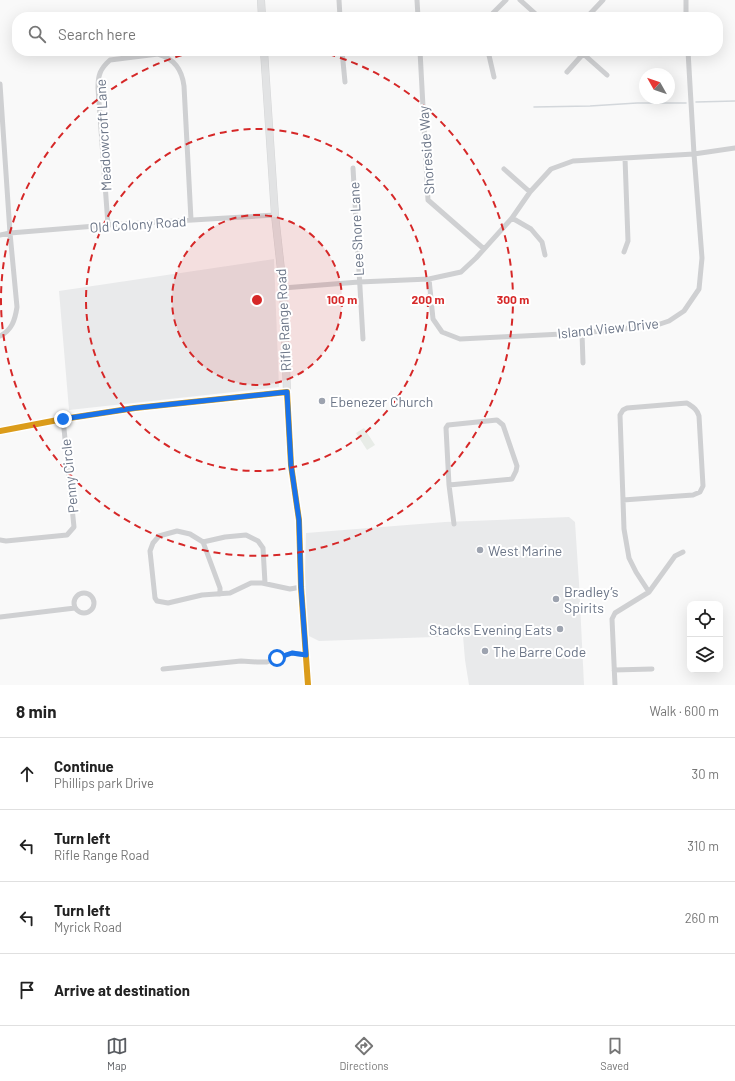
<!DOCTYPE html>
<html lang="en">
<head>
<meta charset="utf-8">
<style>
	body { margin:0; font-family:Barlow,sans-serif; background:#f6f6f6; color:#222 }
	.controls { position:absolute; right:12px; bottom:12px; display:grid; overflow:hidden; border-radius:8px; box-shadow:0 4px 16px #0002 }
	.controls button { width:36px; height:36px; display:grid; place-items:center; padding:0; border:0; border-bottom:1px solid #e0e0e0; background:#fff; color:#222; font:20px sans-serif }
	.compass { position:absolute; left:639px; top:68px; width:36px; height:36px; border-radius:50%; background:#fff; box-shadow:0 4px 16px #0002; rotate:310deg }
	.stop { position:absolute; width:12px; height:12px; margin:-9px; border:3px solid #1a73e8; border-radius:50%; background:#fff }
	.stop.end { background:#1a73e8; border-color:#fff; box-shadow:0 1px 4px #0008 }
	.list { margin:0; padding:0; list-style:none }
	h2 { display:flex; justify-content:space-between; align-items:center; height:52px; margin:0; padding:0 16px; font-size:17px }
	h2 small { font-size:13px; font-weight:400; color:#767676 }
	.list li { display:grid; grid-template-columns:26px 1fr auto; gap:12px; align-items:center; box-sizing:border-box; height:72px; padding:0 16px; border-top:1px solid #e0e0e0 }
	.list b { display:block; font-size:15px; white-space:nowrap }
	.list p { margin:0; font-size:13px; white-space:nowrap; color:#767676 }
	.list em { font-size:13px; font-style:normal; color:#767676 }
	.icon { flex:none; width:22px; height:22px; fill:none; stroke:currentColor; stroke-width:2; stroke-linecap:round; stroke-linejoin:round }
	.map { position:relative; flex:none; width:735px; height:685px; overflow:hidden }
	.search { position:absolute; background:#fff; box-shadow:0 4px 16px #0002; left:12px; right:12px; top:12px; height:44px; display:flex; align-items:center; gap:10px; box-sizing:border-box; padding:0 14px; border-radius:16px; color:#767676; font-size:15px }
	.sheet { height:340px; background:#fff }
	nav { display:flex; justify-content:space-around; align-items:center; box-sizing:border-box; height:56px; border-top:1px solid #e0e0e0; background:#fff; font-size:11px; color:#767676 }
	nav a { display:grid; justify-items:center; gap:2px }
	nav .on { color:#595c61 }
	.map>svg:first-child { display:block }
	.built { fill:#e9eaeb }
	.grass { fill:#e8ece7 }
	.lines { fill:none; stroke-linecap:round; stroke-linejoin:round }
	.stream { stroke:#d3d7db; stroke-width:1.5 }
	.secondary-casing { stroke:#d5d6d7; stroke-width:8 }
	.street { stroke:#cfd0d2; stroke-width:5 }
	.secondary { stroke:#e2e3e4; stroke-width:7 }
	.bus-1-casing { stroke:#fff; stroke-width:9 }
	.bus-1 { stroke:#db9c1b; stroke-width:6 }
	.route { stroke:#1a73e8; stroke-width:5 }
	.ring { fill:none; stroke:#d62828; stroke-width:2; stroke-dasharray:7 5 }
	.poi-dot { fill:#9da3af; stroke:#fff; stroke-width:1.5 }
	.labels { text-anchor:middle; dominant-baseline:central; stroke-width:4; stroke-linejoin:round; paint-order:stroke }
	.street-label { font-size:14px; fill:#6b7587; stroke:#fff }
	.poi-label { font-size:14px; fill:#6b7587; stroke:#fff; text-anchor:start }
	.centre { fill:#d62828; stroke:#fff; stroke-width:2 }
	.ring-label { font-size:12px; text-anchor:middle; font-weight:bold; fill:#d62828; stroke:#fff; stroke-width:4; stroke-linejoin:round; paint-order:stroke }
</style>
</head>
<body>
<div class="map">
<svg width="735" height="685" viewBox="0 0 735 685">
	<rect width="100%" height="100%" fill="#f9f9f9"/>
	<path class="built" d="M274,259L279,387L69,410L59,291Z
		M569,517L575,522L579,583L584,685H469L465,660L463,636L319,641L307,635L305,576L306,533L445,522Z"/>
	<path class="grass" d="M364,428L375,445L367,450L356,433Z"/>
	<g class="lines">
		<path class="stream" d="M696,102L735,101
			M534,107L590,106L637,103H686"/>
		<defs>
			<path id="secondary" d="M261,0L262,17
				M264,51L275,215L283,288L287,392L291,465L299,520L301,587L308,685
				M0,431L63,419L135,408L287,392"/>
		</defs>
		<use href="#secondary" class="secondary-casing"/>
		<path class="street" d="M339,0L340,17
			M417,0L418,17
			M520,0L539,17
			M686,0V17
			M492,17L493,13L506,0
			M587,17L603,0
			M342,51L345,82
			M420,51L428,200L484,249
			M488,51L494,77
			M580,51L607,75
			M567,72L583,54
			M0,84L10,233L17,307C15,320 12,330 0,336
			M353,168L363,339
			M504,169L530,192
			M512,218L531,229L542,242L545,255
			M108,225L98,88C98,75 100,69 110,60L158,54C175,59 182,70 184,86L191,220
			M0,235L10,233L108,225L275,215
			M624,252L628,241L625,158
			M429,279L433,319L442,332L460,339L582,333L657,325L669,321L684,311L699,289L702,258L694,154L688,51
			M283,288L359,282L429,279L461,272L476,258L512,218L530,192L551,169L573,161L694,154L735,148
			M582,333L583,363
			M687,403C693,407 697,409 699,416L703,486L700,492L693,495L623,500L620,415L623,410L627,408Z
			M449,485L512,479L516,471L517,466L503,425L497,420L448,425L446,428L449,485L454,524
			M623,500L624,529L629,558L636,572L649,592
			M0,540L6,541L67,535L74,527L63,419
			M203,542L220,588V594
			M265,583L263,548L258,541L246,535L225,537L203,542L190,534L177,531L159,536L153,543L150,551L155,598L157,601L168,603L202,595L230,593L251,583H262L290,589L301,587
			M74 603a10 10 0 1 1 20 0a10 10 0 1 1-20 0Z
			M0,617L75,608
			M163,669L241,661L257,662H267L292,653L306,655
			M614,670L652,669
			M615,685L612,619L615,613L649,592L675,556L683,552"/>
		<use href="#secondary" class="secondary"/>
		<defs>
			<path id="bus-1" d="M287,392L291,465L299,520L301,587L308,685
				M0,431L63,419L135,408L287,392"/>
		</defs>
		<use href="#bus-1" class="bus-1-casing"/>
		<use href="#bus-1" class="bus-1"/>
	</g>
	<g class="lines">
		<path class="route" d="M63,419L135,408L287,392L291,465L299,520L301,587L306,655L292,653L277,658"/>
	</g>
	<circle cx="257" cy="300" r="85" fill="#d62828" fill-opacity=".12"/>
	<g class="ring">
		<circle cx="257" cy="300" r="85"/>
		<circle cx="257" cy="300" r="171"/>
		<path d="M317 51A256 256 0 1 1 197 51"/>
	</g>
	<g class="poi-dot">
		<circle cx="322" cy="401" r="4"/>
		<circle cx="480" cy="550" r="4"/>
		<circle cx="556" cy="599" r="4"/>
		<circle cx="560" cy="629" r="4"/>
		<circle cx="485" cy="651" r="4"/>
	</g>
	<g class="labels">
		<g class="street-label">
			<text transform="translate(103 135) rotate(-93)">Meadowcroft Lane</text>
			<text transform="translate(426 150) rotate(-94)">Shoreside Way</text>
			<text transform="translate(138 224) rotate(-4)">Old Colony Road</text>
			<text transform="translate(356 229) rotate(-93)">Lee Shore Lane</text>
			<text transform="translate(283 320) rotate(-93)">Rifle Range Road</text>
			<text transform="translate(608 328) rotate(-6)">Island View Drive</text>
			<text transform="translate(69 476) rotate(-96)">Penny Circle</text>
		</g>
		<g class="poi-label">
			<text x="330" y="401">Ebenezer Church</text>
			<text x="488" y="550">West Marine</text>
			<text x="564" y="591">Bradley’s<tspan x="564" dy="16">Spirits</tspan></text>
			<text x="552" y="629" text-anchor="end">Stacks Evening Eats</text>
			<text x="493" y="651">The Barre Code</text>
		</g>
	</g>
	<circle cx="257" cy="300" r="6" class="centre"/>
	<g class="ring-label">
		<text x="342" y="304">100 m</text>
		<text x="428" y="304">200 m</text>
		<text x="513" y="304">300 m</text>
	</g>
</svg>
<div class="controls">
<button><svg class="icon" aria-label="locate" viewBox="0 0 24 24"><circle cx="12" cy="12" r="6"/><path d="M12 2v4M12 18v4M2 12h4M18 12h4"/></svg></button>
<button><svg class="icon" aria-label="layers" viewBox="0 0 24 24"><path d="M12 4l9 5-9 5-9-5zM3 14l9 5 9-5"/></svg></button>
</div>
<svg class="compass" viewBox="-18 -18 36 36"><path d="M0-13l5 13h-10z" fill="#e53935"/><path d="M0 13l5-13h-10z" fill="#767676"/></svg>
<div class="stop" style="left:277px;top:658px"></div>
<div class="stop end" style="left:63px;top:419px"></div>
<div class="search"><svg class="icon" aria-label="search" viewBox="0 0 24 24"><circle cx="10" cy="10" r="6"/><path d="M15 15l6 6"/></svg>Search here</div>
</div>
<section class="sheet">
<h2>8 min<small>Walk · 600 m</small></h2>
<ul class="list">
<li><svg class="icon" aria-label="ahead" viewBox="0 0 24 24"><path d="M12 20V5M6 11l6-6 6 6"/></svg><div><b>Continue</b><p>Phillips park Drive</p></div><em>30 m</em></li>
<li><svg class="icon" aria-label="left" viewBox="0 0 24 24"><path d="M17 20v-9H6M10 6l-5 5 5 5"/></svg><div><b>Turn left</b><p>Rifle Range Road</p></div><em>310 m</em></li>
<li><svg class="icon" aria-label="left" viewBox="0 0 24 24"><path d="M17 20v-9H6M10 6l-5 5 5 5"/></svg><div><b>Turn left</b><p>Myrick Road</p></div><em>260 m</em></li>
<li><svg class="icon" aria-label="arrive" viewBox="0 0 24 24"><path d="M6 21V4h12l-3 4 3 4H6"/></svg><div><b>Arrive at destination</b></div></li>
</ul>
</section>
<nav>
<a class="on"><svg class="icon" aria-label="map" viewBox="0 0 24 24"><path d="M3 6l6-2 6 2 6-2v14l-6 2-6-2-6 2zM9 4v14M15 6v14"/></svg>Map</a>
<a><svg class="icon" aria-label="directions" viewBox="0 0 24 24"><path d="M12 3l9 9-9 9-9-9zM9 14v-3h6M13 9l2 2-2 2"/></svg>Directions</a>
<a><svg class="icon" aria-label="saved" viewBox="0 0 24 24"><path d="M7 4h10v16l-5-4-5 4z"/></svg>Saved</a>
</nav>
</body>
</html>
